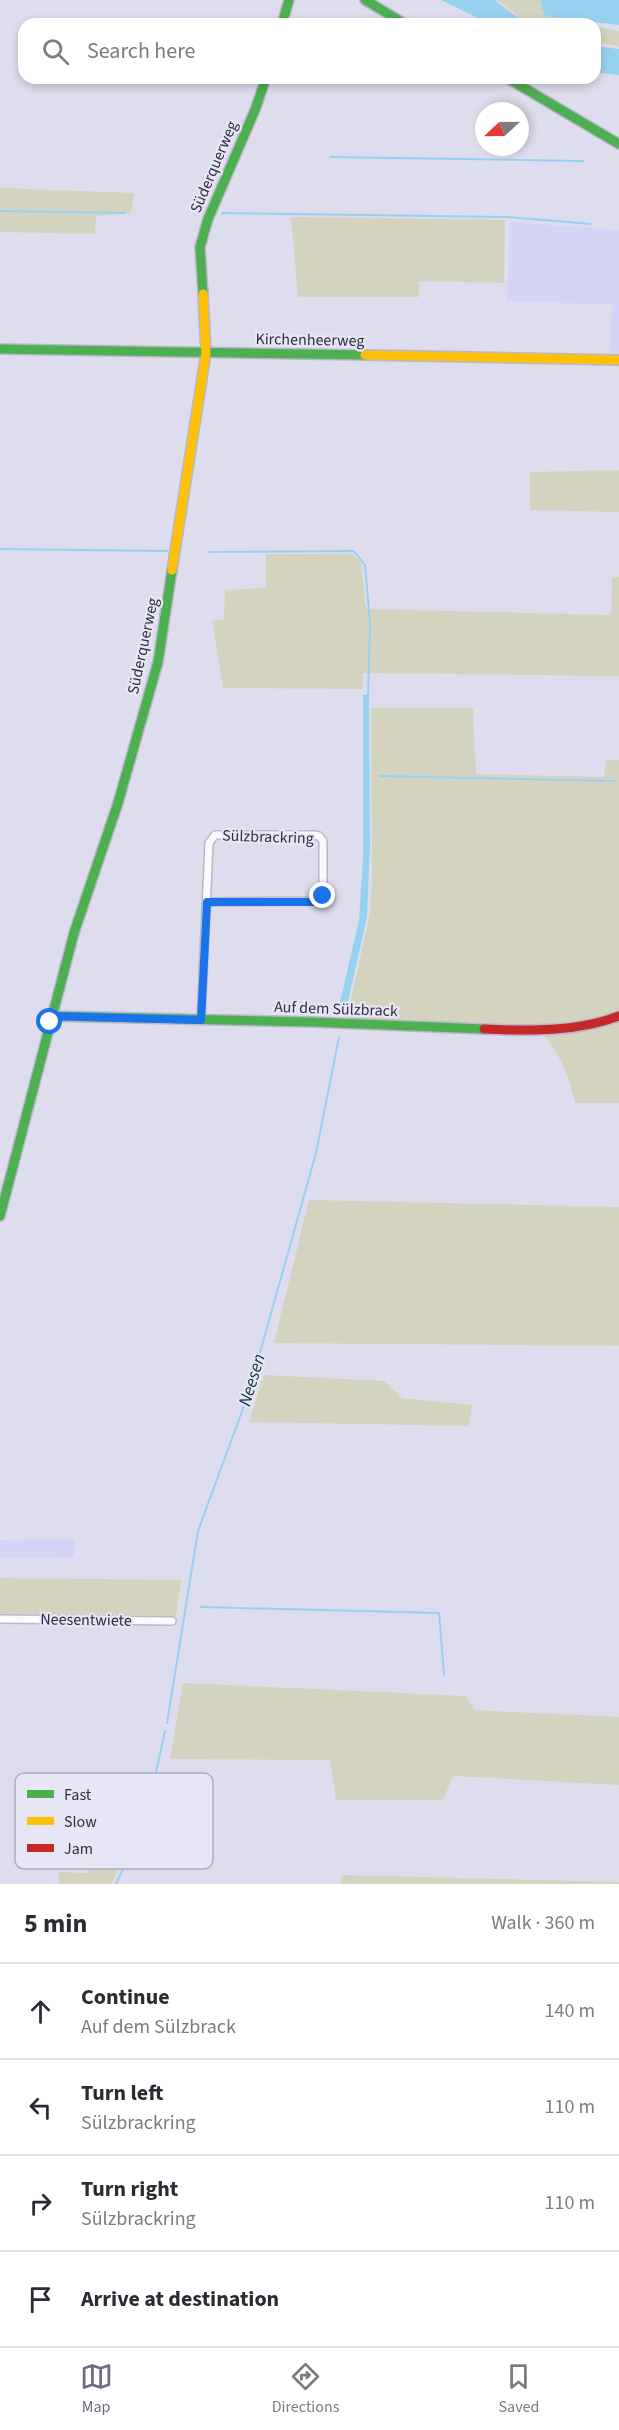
<!DOCTYPE html>
<html lang="en">
<head>
<meta charset="utf-8">
<style>
	body { margin:0; font-family:"Source Sans 3",sans-serif; background:#f7f7f7; color:#2b2b33 }
	.compass { position:absolute; left:475px; top:102px; width:54px; height:54px; border-radius:50%; background:#fff; box-shadow:0 3px 9px #0003; rotate:248deg }
	.stop { position:absolute; width:18px; height:18px; margin:-14px; border:4px solid #1a73e8; border-radius:50%; background:#fff }
	.stop.end { background:#1a73e8; border-color:#fff; box-shadow:0 2px 6px #0008 }
	.list { margin:0; padding:0; list-style:none }
	h2 { display:flex; justify-content:space-between; align-items:center; height:78px; margin:0; padding:0 24px; font-size:26px }
	h2 small { font-size:20px; font-weight:400; color:#7c7c81 }
	.list li { display:grid; grid-template-columns:39px 1fr auto; gap:18px; align-items:center; box-sizing:border-box; height:96px; padding:0 24px; border-top:2px solid #e1e1e2 }
	.list b { display:block; font-size:22px; white-space:nowrap }
	.list p { margin:0; font-size:20px; white-space:nowrap; color:#7c7c81 }
	.list em { font-size:20px; font-style:normal; color:#7c7c81 }
	.icon { flex:none; width:33px; height:33px; fill:none; stroke:currentColor; stroke-width:2; stroke-linecap:round; stroke-linejoin:round }
	.map { position:relative; flex:none; width:619px; height:1884px; overflow:hidden }
	.search { position:absolute; background:#fff; box-shadow:0 3px 9px #0003; left:18px; right:18px; top:18px; height:66px; display:flex; align-items:center; gap:15px; box-sizing:border-box; padding:0 21px; border-radius:18px; color:#7c7c81; font-size:22px }
	.sheet { height:462px; background:#fff }
	nav { display:flex; justify-content:space-around; align-items:center; box-sizing:border-box; height:84px; border-top:2px solid #e1e1e2; background:#fff; font-size:16px; color:#7c7c81 }
	nav a { display:grid; justify-items:center; gap:3px }
	nav .on { color:#6d6b83 }
	.map>svg:first-child { display:block }
	.built { fill:#d6d4f6 }
	.green { fill:#d3d3bf }
	.water { fill:#96d1f0 }
	.lines { fill:none; stroke-linecap:round; stroke-linejoin:round }
	.stream { stroke:#96d1f0; stroke-width:2 }
	.street-casing { stroke:#b9b7cb; stroke-width:10 }
	.fast-casing { stroke:#b9b7cb; stroke-width:12 }
	.slow-casing { stroke:#b9b7cb; stroke-width:12 }
	.jam-casing { stroke:#b9b7cb; stroke-width:12 }
	.street { stroke:#fafafc; stroke-width:7 }
	.fast { stroke:#4caf50; stroke-width:9 }
	.slow { stroke:#ffc107; stroke-width:9 }
	.jam { stroke:#c62828; stroke-width:9 }
	.route { stroke:#1a73e8; stroke-width:8 }
	.labels { text-anchor:middle; dominant-baseline:central; stroke-width:4.5; stroke-linejoin:round; paint-order:stroke }
	.street-label { font-size:16px; fill:#302d49; stroke:#e6e6f4 }
	.water-label { font-size:18px; font-style:italic; fill:#0e3645; stroke:#e6e6f4 }
	.key { fill:#e6e6f4; stroke:#afaec1; stroke-width:1.5 }
	.key-label { font-size:16px; fill:#302d49 }
</style>
</head>
<body>
<div class="map">
<svg width="619" height="1884" viewBox="0 0 619 1884">
	<rect width="100%" height="100%" fill="#deddee"/>
	<path class="built" d="M510,222L619,230V354L610,353L612,304L507,302Z
		M75,1539L74,1557L0,1558V1540Z"/>
	<path class="green" d="M494,0H540L545,16L583,24L525,23L503,4Z
		M595,27L619,31V46L595,42Z
		M0,188L134,193L131,213L96,216L95,234L0,232Z
		M291,217L505,220L504,283L419,281V297H298Z
		M619,470V512L530,510V472Z
		M266,554H353L361,562L366,609L611,615L612,577H619V676L363,673L362,689L223,688L212,621L224,619L225,590L266,588Z
		M371,708H473L476,774L604,777L606,760H619V1013L601,1020L526,1026L347,1019L370,912L372,881Z
		M619,1021V1103H575C569,1075 560,1054 542,1033Z
		M309,1200L619,1207V1346L274,1343Z
		M264,1375L384,1381L402,1398L472,1405L469,1426L249,1422Z
		M0,1578L181,1580L176,1616L0,1614Z
		M183,1683L466,1696L474,1710L619,1717V1785L453,1776L443,1800H336L330,1760L170,1759Z
		M126,1851L111,1884H59V1872L88,1873L93,1861Z
		M341,1875L619,1882V1884H341Z"/>
	<path class="water" d="M441,0H494L527,24H490Z
		M540,0H619V25L545,16Z
		M595,46L619,49V75L595,72Z
		M369,694L370,845L367,917L347,1006L339,1007L359,920L363,857V695Z"/>
	<g class="lines">
		<path class="stream" d="M330,157L583,161
			M0,211L125,213
			M222,213L507,217L591,224
			M0,549L167,551
			M209,552L354,551L365,565L370,623L368,697
			M380,776L614,781
			M201,1607L439,1613L444,1675
			M167,1723L198,1531L249,1392L316,1153L339,1037
			M116,1884L145,1822L165,1731"/>
		<defs>
			<path id="street" d="M201,1020L209,843L215,835H314L319,836L323,841V896L315,901L207,902
				M0,1619L172,1621"/>
			<path id="fast" d="M365,0L405,24
				M282,24L289,0
				M507,78L619,144
				M203,294L200,247L208,219L255,110L266,78
				M0,349L365,355
				M51,1016L311,1022L484,1029
				M0,1216L74,933L118,803L158,662L172,570"/>
			<path id="slow" d="M365,355L619,360
				M172,570L206,353L203,294"/>
			<path id="jam" d="M484,1029C528,1031 578,1032 619,1016"/>
		</defs>
		<use href="#street" class="street-casing"/>
		<use href="#fast" class="fast-casing"/>
		<use href="#slow" class="slow-casing"/>
		<use href="#jam" class="jam-casing"/>
		<use href="#street" class="street"/>
		<use href="#fast" class="fast"/>
		<use href="#slow" class="slow"/>
		<use href="#jam" class="jam"/>
	</g>
	<g class="lines">
		<path class="route" d="M50,1022L51,1016L201,1020L207,902H315L323,896"/>
	</g>
	<g class="labels">
		<g class="street-label">
			<text transform="translate(214 167) rotate(-67)">Süderquerweg</text>
			<text transform="translate(310 340) rotate(1)">Kirchenheerweg</text>
			<text transform="translate(143 646) rotate(-78)">Süderquerweg</text>
			<text transform="translate(268 837) rotate(2)">Sülzbrackring</text>
			<text transform="translate(336 1009) rotate(2)">Auf dem Sülzbrack</text>
			<text transform="translate(86 1620) rotate(1)">Neesentwiete</text>
		</g>
		<g class="water-label">
			<text transform="translate(252 1380) rotate(-73)">Neesen</text>
		</g>
	</g>
	<rect x="15" y="1773" width="198" height="96" rx="9" class="key"/>
	<rect x="27" y="1790" width="27" height="8" fill="#4caf50"/>
	<rect x="27" y="1817" width="27" height="8" fill="#ffc107"/>
	<rect x="27" y="1844" width="27" height="8" fill="#c62828"/>
	<g class="key-label">
		<text x="64" y="1800">Fast</text>
		<text x="64" y="1827">Slow</text>
		<text x="64" y="1854">Jam</text>
	</g>
</svg>
<svg class="compass" viewBox="-18 -18 36 36"><path d="M0-13l5 13h-10z" fill="#e53935"/><path d="M0 13l5-13h-10z" fill="#7c7c81"/></svg>
<div class="stop" style="left:50px;top:1022px"></div>
<div class="stop end" style="left:323px;top:896px"></div>
<div class="search"><svg class="icon" aria-label="search" viewBox="0 0 24 24"><circle cx="10" cy="10" r="6"/><path d="M15 15l6 6"/></svg>Search here</div>
</div>
<section class="sheet">
<h2>5 min<small>Walk · 360 m</small></h2>
<ul class="list">
<li><svg class="icon" aria-label="ahead" viewBox="0 0 24 24"><path d="M12 20V5M6 11l6-6 6 6"/></svg><div><b>Continue</b><p>Auf dem Sülzbrack</p></div><em>140 m</em></li>
<li><svg class="icon" aria-label="left" viewBox="0 0 24 24"><path d="M17 20v-9H6M10 6l-5 5 5 5"/></svg><div><b>Turn left</b><p>Sülzbrackring</p></div><em>110 m</em></li>
<li><svg class="icon" aria-label="right" viewBox="0 0 24 24"><path d="M7 20v-9h11M14 6l5 5-5 5"/></svg><div><b>Turn right</b><p>Sülzbrackring</p></div><em>110 m</em></li>
<li><svg class="icon" aria-label="arrive" viewBox="0 0 24 24"><path d="M6 21V4h12l-3 4 3 4H6"/></svg><div><b>Arrive at destination</b></div></li>
</ul>
</section>
<nav>
<a class="on"><svg class="icon" aria-label="map" viewBox="0 0 24 24"><path d="M3 6l6-2 6 2 6-2v14l-6 2-6-2-6 2zM9 4v14M15 6v14"/></svg>Map</a>
<a><svg class="icon" aria-label="directions" viewBox="0 0 24 24"><path d="M12 3l9 9-9 9-9-9zM9 14v-3h6M13 9l2 2-2 2"/></svg>Directions</a>
<a><svg class="icon" aria-label="saved" viewBox="0 0 24 24"><path d="M7 4h10v16l-5-4-5 4z"/></svg>Saved</a>
</nav>
</body>
</html>
